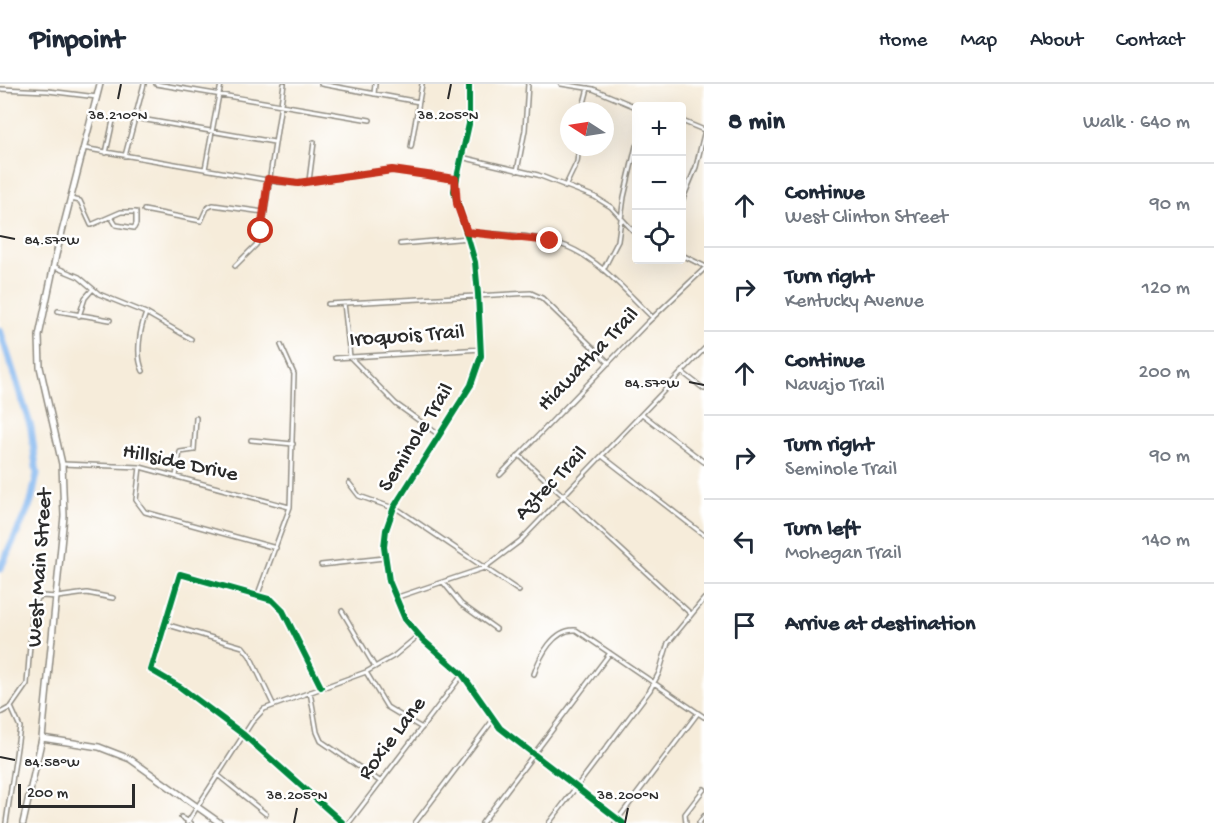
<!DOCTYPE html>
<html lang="en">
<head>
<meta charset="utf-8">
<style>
	body { margin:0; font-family:"Gochi Hand",sans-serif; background:#f6f6f7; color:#1f2937 }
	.controls { position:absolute; right:18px; top:18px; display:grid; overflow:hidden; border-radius:6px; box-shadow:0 6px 24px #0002 }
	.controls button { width:54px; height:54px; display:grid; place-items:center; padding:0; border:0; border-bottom:2px solid #e0e1e3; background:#fff; color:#1f2937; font:30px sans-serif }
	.compass { position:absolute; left:560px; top:18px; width:54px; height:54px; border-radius:50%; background:#fff; box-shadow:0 6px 24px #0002; rotate:282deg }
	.scale { position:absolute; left:18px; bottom:15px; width:117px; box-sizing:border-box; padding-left:6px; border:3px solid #2b2b2b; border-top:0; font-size:16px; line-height:21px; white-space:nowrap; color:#2b2b2b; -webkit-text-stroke:4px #fff; paint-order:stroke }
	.stop { position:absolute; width:18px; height:18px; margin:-14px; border:4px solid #c8321e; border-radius:50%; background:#fff }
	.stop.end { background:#c8321e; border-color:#fff; box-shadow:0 2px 6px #0008 }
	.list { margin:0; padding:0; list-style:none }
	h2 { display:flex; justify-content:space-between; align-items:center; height:78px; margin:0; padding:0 24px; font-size:26px }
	h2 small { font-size:20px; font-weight:400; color:#747a83 }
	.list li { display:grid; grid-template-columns:39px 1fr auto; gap:18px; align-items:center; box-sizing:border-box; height:84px; padding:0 24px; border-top:2px solid #e0e1e3 }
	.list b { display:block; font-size:22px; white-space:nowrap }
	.list p { margin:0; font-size:20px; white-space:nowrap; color:#747a83 }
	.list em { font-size:20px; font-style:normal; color:#747a83 }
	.icon { flex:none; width:33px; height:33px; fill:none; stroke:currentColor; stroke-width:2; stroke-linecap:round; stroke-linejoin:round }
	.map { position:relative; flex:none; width:704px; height:739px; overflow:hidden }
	header { display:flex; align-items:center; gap:36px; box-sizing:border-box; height:84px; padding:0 30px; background:#fff; border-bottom:2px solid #e0e1e3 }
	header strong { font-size:28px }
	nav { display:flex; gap:33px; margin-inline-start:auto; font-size:21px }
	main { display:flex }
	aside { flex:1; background:#fff }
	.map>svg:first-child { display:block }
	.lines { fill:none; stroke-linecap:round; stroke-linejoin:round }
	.river { stroke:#80b5ee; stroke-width:7 }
	.minor-casing { stroke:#908c82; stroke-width:6 }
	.primary-casing { stroke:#908c82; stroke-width:8 }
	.minor { stroke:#fff; stroke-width:3 }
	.primary { stroke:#fff; stroke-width:5 }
	.cycleway-casing { stroke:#fff; stroke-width:10 }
	.cycleway { stroke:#00873e; stroke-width:6 }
	.route { stroke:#c8321e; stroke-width:8 }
	.ticks { fill:none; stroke:#2b2b2b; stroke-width:2 }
	.labels { text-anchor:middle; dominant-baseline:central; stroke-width:5; stroke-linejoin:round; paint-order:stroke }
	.street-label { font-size:22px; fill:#2b2b2b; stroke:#fff }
	.ticks-label { font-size:15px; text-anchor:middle; fill:#2b2b2b; stroke:#fff; stroke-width:5; stroke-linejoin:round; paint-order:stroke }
</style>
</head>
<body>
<header>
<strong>Pinpoint</strong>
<nav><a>Home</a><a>Map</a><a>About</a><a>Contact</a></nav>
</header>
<main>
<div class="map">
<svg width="704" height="739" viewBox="0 0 704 739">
	<rect width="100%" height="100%" fill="#fff"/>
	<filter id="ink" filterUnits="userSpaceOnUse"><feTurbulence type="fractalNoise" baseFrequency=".0167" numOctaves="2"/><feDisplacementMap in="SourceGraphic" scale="12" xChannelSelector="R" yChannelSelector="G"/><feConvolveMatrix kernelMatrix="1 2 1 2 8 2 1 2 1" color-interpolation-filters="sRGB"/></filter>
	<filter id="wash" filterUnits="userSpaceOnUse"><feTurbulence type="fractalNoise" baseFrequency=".008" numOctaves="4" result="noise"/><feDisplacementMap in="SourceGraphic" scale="24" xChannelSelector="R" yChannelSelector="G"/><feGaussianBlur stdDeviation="1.35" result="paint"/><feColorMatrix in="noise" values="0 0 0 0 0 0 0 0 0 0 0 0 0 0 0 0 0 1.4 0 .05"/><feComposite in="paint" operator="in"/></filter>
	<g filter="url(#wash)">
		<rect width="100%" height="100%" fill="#f6ecda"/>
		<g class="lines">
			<path class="river" d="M0,246L31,344L37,390L31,418L0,485"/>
		</g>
	</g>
	<g filter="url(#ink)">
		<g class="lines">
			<defs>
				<path id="minor" d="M156,0L370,36
					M321,0L419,18
					M469,0V40L454,107L475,178L478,210L481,272L471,301L394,423L386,446L384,463L389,497L405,535L423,556L462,590L500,644L623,739
					M561,0L593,5L636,23
					M0,5L48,7L97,13
					M374,10L375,0
					M582,27L588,4
					M135,34L274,58
					M682,37L704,46
					M411,63L422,0
					M83,64L279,98L298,99L392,86L455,95
					M106,69L114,32
					M125,72L144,0
					M461,73L538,91L595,113L611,123L636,150
					M205,85L221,0
					M517,87L525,46L528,0
					M309,97L314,58
					M565,103L577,78L579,63
					M71,115L80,117L91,141L121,128H136V140L134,144L116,141L111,133
					M682,117L696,83L704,50
					M144,126L201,137L207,124L213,121L264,128
					M467,148C500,151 537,150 568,163C601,177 627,209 653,234
					M400,160L469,154
					M682,171L704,182
					M235,182L256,161L261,152L284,0
					M55,183L79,193L99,210L146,229L191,255
					M603,186L618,157L624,113L636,62
					M344,219L350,273L396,320L439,351
					M328,220L531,209L542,214L609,279
					M58,227L110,236
					M79,232L85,214L92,206
					M335,274L482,265
					M143,287C135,271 140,245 146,229
					M682,288L704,305
					M642,330L704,378
					M251,356L293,360
					M519,371L691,530
					M602,372L704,451
					M62,380L140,383L289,423
					M140,383L136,416L145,428L276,464
					M500,391L647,239L704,185
					M176,392L180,368L194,366L196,334
					M349,399L359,412L399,426L519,507
					M321,481L384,474
					M443,498L461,520L496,545
					M258,510L290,423L294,290L281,261
					M395,514L484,484L520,457L704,265
					M342,527L375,583
					M165,540L243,563L250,572L273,620
					M366,588L387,623L422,644
					M534,590C540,572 554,544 576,546L704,633
					M321,603L283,527L272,516L180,490L151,586L180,603L244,651L343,739
					M310,608L317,648L321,657L381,698
					M0,629L11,623L27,600L33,522L37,515L42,512L57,513L87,509L113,514
					M219,692L266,730
					M181,733L191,739
					M6,739L20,643L11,623
					M187,739L252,638L264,625L366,588L394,572L419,551
					M349,739L462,591
					M415,739L493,636
					M482,739L610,569
					M549,739L650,606L659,589L668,559L704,515
					M615,739L698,629
					M686,739L685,730L704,705
					M699,739L704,732"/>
				<path id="primary" d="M42,654L99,663L130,675L220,739
					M23,739L42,654L64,432L62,380L40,283L39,252L56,171L100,0"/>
			</defs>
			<use href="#minor" class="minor-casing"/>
			<use href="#primary" class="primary-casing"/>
			<use href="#minor" class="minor"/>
			<use href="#primary" class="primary"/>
			<defs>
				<path id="cycleway" d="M469,0V40L454,107L475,178L478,210L481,272L471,301L394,423L386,446L384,463L389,497L405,535L423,556L462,590L500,644L623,739
					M321,603L283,527L272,516L180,490L151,586L180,603L244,651L343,739"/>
			</defs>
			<use href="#cycleway" class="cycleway-casing"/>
			<use href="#cycleway" class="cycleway"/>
		</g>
	</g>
	<g class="lines" filter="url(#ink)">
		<path class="route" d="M261,147L268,95L298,99L392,86L455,95L457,120L467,148L550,157"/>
	</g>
	<path class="ticks" d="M118,15L121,0M448,15L451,0M0,152L15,155M689,298L704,301M0,673L15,676M294,739L297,724M625,739L628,724"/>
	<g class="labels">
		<g class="street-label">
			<text transform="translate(407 253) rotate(-4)">Iroquois Trail</text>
			<text transform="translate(589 276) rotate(-46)">Hiawatha Trail</text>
			<text transform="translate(417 354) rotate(-58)">Seminole Trail</text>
			<text transform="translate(180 380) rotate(12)">Hillside Drive</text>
			<text transform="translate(552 400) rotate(-46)">Aztec Trail</text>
			<text transform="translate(41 484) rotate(-86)">West Main Street</text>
			<text transform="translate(393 655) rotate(-53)">Roxie Lane</text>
		</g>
	</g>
	<g class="ticks-label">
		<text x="118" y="35">38.210°N</text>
		<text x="448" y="35">38.205°N</text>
		<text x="52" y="160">84.57°W</text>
		<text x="652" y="303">84.57°W</text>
		<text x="52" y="682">84.58°W</text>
		<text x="297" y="715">38.205°N</text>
		<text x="628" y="715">38.200°N</text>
	</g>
</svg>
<div class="controls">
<button>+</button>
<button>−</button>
<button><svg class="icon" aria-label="locate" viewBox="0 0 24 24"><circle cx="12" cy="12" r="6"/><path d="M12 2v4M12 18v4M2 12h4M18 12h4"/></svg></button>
</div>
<svg class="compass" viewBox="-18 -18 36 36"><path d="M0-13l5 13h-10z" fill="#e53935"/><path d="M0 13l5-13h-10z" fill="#747a83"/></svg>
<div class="scale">200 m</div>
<div class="stop" style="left:261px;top:147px"></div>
<div class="stop end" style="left:550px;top:157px"></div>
</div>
<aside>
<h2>8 min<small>Walk · 640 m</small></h2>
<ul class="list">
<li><svg class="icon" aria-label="ahead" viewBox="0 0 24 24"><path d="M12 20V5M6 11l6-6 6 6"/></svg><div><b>Continue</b><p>West Clinton Street</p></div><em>90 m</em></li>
<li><svg class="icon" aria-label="right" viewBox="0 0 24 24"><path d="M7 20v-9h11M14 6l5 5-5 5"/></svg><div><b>Turn right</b><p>Kentucky Avenue</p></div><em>120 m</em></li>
<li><svg class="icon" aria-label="ahead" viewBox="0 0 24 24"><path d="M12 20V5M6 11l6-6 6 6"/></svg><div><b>Continue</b><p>Navajo Trail</p></div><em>200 m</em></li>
<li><svg class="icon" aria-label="right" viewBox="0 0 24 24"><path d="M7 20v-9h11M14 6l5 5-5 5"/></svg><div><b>Turn right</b><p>Seminole Trail</p></div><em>90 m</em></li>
<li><svg class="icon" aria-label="left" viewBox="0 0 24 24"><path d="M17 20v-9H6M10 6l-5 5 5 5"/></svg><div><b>Turn left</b><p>Mohegan Trail</p></div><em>140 m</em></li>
<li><svg class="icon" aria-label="arrive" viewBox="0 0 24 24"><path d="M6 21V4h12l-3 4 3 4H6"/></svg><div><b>Arrive at destination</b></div></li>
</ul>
</aside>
</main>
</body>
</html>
